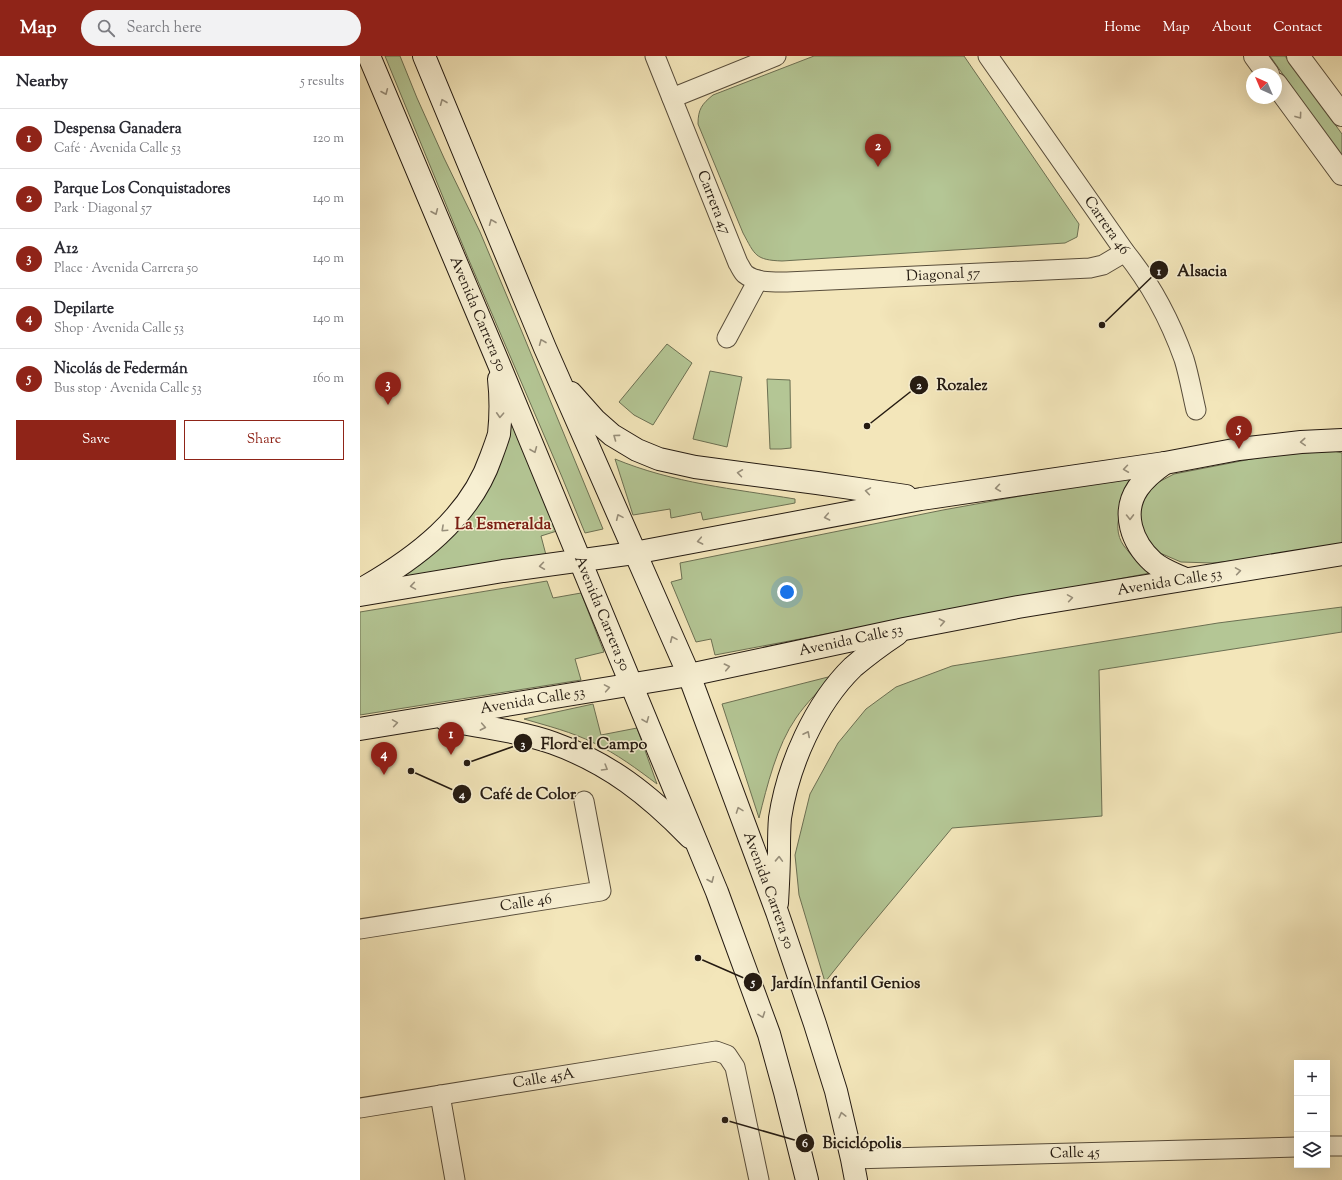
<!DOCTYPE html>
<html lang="en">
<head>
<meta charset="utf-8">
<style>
	body { margin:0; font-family:"Sorts Mill Goudy",serif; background:#f2f2f3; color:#2b2b33 }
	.controls { position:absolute; right:12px; bottom:12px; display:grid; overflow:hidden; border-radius:0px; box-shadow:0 4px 16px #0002 }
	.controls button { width:36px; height:36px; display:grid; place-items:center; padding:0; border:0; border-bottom:1px solid #e1e1e2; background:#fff; color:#2b2b33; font:20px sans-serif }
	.compass { position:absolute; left:886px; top:12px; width:36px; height:36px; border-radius:50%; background:#fff; box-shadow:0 4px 16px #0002; rotate:316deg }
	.you { position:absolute; left:427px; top:536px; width:14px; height:14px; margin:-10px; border:3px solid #fff; border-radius:50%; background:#1a73e8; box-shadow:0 0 0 6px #1a73e833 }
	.badge { display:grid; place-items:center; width:26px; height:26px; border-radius:50%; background:#8f2418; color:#fff; font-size:13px; font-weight:700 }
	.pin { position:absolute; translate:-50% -33px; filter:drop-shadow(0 1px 2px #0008) }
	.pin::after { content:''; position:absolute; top:21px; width:14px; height:12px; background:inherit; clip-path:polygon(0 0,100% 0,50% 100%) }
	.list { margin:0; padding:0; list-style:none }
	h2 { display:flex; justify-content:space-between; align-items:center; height:52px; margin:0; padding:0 16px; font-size:17px }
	h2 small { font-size:13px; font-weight:400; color:#7c7c81 }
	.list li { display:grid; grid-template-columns:26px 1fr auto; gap:12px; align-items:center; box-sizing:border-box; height:60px; padding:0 16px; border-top:1px solid #e1e1e2 }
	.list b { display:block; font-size:15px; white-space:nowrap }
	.list p { margin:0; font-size:13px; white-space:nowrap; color:#7c7c81 }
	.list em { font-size:13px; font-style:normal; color:#7c7c81 }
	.actions { display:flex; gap:8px; padding:12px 16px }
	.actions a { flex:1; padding:9px 0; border:1px solid #8f2418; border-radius:0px; text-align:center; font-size:14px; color:#8f2418 }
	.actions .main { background:#8f2418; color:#fff }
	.icon { flex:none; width:22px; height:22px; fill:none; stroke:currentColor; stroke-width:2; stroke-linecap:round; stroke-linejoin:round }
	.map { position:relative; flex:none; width:982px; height:1124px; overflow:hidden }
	header { display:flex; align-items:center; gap:24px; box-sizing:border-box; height:56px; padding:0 20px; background:#8f2418; color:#fff }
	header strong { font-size:19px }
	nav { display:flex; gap:22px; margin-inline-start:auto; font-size:14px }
	.search { width:280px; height:36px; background:#f2f2f3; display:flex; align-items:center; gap:10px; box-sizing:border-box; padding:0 14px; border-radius:22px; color:#7c7c81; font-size:15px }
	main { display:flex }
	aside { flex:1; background:#fff }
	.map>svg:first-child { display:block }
	.green { fill:#b4c695; stroke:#6c7053 }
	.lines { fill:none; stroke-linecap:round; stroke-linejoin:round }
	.minor-casing { stroke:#584d3b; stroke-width:21 }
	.tertiary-casing { stroke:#584d3b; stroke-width:24 }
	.secondary-casing { stroke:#241a11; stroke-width:24 }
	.minor { stroke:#f7efd2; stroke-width:19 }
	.tertiary { stroke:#f7efd2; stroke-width:22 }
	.secondary { stroke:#f7efd2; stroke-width:22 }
	.oneway { stroke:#988f7b }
	.labels { text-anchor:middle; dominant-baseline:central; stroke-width:3; stroke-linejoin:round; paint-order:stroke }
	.street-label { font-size:15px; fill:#241a11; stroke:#f7efd2 }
	.quarter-label { font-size:17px; font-weight:bold; fill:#7a1f14; stroke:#f7efd2 }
	.leader { fill:none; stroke:#241a11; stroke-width:1.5 }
	.callout-dot { fill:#241a11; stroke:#f7efd2; stroke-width:1.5 }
	.mark-label { font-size:12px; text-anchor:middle; font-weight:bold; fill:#fff }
	.callout-label { font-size:16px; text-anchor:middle; font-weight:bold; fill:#241a11; stroke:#f7efd2; stroke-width:3; stroke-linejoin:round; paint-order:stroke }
</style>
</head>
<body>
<header>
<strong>Map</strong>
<div class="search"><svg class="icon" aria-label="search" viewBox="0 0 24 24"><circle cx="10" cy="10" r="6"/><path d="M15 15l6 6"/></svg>Search here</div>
<nav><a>Home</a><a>Map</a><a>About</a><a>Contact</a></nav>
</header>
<main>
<aside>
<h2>Nearby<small>5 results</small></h2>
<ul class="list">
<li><span class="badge">1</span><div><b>Despensa Ganadera</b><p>Café · Avenida Calle 53</p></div><em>120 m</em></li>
<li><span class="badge">2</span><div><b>Parque Los Conquistadores</b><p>Park · Diagonal 57</p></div><em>140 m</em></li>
<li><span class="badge">3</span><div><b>A12</b><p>Place · Avenida Carrera 50</p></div><em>140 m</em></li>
<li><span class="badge">4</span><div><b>Depilarte</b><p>Shop · Avenida Calle 53</p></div><em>140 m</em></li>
<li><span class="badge">5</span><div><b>Nicolás de Federmán</b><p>Bus stop · Avenida Calle 53</p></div><em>160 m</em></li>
</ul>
<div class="actions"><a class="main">Save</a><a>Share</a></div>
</aside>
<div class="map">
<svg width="982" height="1124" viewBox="0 0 982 1124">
	<rect width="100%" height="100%" fill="#f3e6ba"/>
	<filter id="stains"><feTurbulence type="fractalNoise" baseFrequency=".005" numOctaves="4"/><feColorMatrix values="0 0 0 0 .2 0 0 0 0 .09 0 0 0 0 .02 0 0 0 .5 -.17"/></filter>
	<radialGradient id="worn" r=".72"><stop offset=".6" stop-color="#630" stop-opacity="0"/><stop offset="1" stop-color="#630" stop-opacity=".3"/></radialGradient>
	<path class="green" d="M25,0H40L57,42L84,102L120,176L162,276L243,473L225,477L202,421L108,202Z
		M454,0H604L719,168L717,181L705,187L422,205C395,204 395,199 383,177L338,68C338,53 342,48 353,39Z
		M910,0H925L982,78V102Z
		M307,288L332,307L293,369L274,359L259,346Z
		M350,315L382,321L367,391L333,383Z
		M407,323L430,324L431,392L421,393H410Z
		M154,358L200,474L181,480L186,499L27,528L147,388Z
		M974,395L982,397V493L852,507L821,506L800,497L787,484L781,471L779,457L781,441L795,428L814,418L912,399Z
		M255,403C313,427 374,433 435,443V447L343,464L341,456L311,462L310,453L273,459Z
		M777,419C767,440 748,468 764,490C771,500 781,508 790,517L355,599L351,583L336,586L311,526L322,523L320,507L583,454Z
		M187,525L193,542L221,537L244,596L215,603L221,624L0,659V556Z
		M982,551V576L739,614L742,760L592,772L497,886L465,926L439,839L435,799L450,738L478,687L506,653L536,631L592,610L858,567Z
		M472,620C460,634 446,647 436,662C417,689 407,730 399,762L362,648Z
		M233,648L241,679L277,672L297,728C277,713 257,698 234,687C212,676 188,670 164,663Z"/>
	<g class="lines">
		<defs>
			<g id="minor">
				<path id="s1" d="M295,0L378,207C380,210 382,215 385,218C396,227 413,226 427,226L730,212L743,209L765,196"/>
				<path id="s2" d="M628,0L765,196C791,228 810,264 824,303C829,319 832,337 836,354"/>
				<path d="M312,42L416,0"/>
				<path d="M367,282L398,224"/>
				<path id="s3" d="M0,873L241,835L224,745"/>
				<path d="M80,1039L95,1124"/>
				<path id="s4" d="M0,1052L356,995L367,999L375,1011L399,1124"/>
				<path d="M967,1090H982"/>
				<path id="s5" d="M492,1103L937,1091"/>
			</g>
			<path id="tertiary" d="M895,0L908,18
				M938,0L982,59
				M916,28L982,118"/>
			<g id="secondary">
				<path id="s6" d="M9,0L138,306L357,836L409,978L425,1036L447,1124"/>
				<path id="s7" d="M64,0L185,292L329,619L417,856L455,968L476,1035L492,1103L496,1124"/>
				<path d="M211,337L235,364L252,379L277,394L299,403L335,411L457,427L546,440"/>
				<path d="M805,407C795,414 785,422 778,432C761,457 772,487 793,506C802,514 814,518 825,523"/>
				<path d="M0,534C55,503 110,462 131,401C134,393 137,385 139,378C141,359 141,341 139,323"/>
				<path d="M0,539L143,515L274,497L561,443L805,407L879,393L941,386L982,384"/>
				<path d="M86,664C121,671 159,675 193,687C249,707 289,739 330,781"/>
				<path id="s8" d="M0,673L329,619L544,573L658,551L982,498"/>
				<path d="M417,847C418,829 419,812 419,795C419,784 419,773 420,762C428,709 455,648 493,611C507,599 522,588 537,578"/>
			</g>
		</defs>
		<use href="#minor" class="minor-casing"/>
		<use href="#tertiary" class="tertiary-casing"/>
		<use href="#secondary" class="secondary-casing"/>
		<use href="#minor" class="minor"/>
		<use href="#tertiary" class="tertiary"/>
		<use href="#secondary" class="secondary"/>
	</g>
	<defs><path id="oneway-chevron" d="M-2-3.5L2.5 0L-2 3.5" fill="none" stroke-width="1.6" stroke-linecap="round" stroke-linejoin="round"/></defs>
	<g class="oneway">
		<use href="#oneway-chevron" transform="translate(25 36) rotate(67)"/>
		<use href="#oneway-chevron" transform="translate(83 46) rotate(-112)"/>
		<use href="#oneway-chevron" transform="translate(939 60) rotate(54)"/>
		<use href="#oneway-chevron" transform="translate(75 156) rotate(67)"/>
		<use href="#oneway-chevron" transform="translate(132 166) rotate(-112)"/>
		<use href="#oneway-chevron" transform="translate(182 286) rotate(-112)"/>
		<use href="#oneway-chevron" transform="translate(140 359) rotate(93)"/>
		<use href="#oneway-chevron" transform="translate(256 381) rotate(-144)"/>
		<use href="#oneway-chevron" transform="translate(943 386) rotate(176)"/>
		<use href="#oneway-chevron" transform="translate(174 394) rotate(68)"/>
		<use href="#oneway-chevron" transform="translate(766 413) rotate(172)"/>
		<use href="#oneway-chevron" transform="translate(380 417) rotate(-172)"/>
		<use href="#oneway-chevron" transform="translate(638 432) rotate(172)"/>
		<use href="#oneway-chevron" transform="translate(508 435) rotate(-171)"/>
		<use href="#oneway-chevron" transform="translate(259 461) rotate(-114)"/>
		<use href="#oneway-chevron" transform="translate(467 461) rotate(169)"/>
		<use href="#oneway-chevron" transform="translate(770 461) rotate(89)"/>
		<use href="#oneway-chevron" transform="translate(84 473) rotate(137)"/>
		<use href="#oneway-chevron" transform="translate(340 485) rotate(169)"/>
		<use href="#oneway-chevron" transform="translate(182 510) rotate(172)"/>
		<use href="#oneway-chevron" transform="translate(878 515) rotate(-9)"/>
		<use href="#oneway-chevron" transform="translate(53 530) rotate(171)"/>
		<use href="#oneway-chevron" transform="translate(710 542) rotate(-9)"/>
		<use href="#oneway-chevron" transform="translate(582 566) rotate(-11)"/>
		<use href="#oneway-chevron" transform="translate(313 583) rotate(-114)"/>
		<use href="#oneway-chevron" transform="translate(367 611) rotate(-12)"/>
		<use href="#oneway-chevron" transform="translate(247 632) rotate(-10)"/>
		<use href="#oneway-chevron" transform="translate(286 664) rotate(68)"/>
		<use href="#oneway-chevron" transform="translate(35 667) rotate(-9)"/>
		<use href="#oneway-chevron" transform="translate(123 671) rotate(11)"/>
		<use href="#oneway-chevron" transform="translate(447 678) rotate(-63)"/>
		<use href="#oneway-chevron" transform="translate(245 712) rotate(31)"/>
		<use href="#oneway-chevron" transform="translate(379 754) rotate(-110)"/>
		<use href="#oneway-chevron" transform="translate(419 803) rotate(-88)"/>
		<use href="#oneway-chevron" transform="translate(351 824) rotate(67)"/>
		<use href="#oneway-chevron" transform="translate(402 959) rotate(70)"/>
		<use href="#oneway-chevron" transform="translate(482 1059) rotate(-104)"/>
	</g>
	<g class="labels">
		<g class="street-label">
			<text stroke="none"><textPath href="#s1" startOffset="158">Carrera 47</textPath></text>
			<text stroke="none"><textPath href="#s2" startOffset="207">Carrera 46</textPath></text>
			<text stroke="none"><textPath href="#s1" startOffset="436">Diagonal 57</textPath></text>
			<text stroke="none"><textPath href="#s6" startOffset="280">Avenida Carrera 50</textPath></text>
			<text stroke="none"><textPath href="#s8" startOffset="823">Avenida Calle 53</textPath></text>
			<text stroke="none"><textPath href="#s6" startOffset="604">Avenida Carrera 50</textPath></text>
			<text stroke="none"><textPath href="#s8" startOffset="499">Avenida Calle 53</textPath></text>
			<text stroke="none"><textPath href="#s8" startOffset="175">Avenida Calle 53</textPath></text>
			<text stroke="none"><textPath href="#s7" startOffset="903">Avenida Carrera 50</textPath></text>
			<text stroke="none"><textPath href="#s3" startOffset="168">Calle 46</textPath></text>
			<text stroke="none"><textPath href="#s4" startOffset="186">Calle 45A</textPath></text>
			<text stroke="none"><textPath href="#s5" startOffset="223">Calle 45</textPath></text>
		</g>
		<g class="quarter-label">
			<text x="143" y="469">La Esmeralda</text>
		</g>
	</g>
	<path class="leader" d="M742 269L799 214M507 370L559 329M107 707L163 687M51 715L102 738M338 902L393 926M365 1064L445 1087"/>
	<g class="callout-dot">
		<circle cx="742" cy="269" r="4"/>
		<circle cx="507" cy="370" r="4"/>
		<circle cx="107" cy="707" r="4"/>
		<circle cx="51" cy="715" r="4"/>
		<circle cx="338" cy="902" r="4"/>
		<circle cx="365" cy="1064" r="4"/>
		<circle cx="799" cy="214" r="10"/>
		<circle cx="559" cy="329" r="10"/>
		<circle cx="163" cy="687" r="10"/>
		<circle cx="102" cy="738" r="10"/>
		<circle cx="393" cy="926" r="10"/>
		<circle cx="445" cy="1087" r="10"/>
	</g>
	<g class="mark-label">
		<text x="799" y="219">1</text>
		<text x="559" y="333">2</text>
		<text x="163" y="692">3</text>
		<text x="102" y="742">4</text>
		<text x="393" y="930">5</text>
		<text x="445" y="1091">6</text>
	</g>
	<g class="callout-label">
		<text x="842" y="220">Alsacia</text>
		<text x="602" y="334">Rozalez</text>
		<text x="234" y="693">Flord el Campo</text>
		<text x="168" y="743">Café de Color</text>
		<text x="486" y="932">Jardín Infantil Genios</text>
		<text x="502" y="1092">Biciclópolis</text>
	</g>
	<rect width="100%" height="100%" filter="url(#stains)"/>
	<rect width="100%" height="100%" fill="url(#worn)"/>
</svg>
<div class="controls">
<button>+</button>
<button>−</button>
<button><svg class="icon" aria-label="layers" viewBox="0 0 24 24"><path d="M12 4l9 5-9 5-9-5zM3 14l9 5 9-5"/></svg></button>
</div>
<svg class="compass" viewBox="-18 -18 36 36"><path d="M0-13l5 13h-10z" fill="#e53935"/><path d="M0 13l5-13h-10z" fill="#7c7c81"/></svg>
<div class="you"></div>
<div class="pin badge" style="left:91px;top:699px">1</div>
<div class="pin badge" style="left:518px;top:111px">2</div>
<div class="pin badge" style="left:28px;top:349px">3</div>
<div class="pin badge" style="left:24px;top:719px">4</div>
<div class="pin badge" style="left:879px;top:393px">5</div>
</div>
</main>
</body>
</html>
